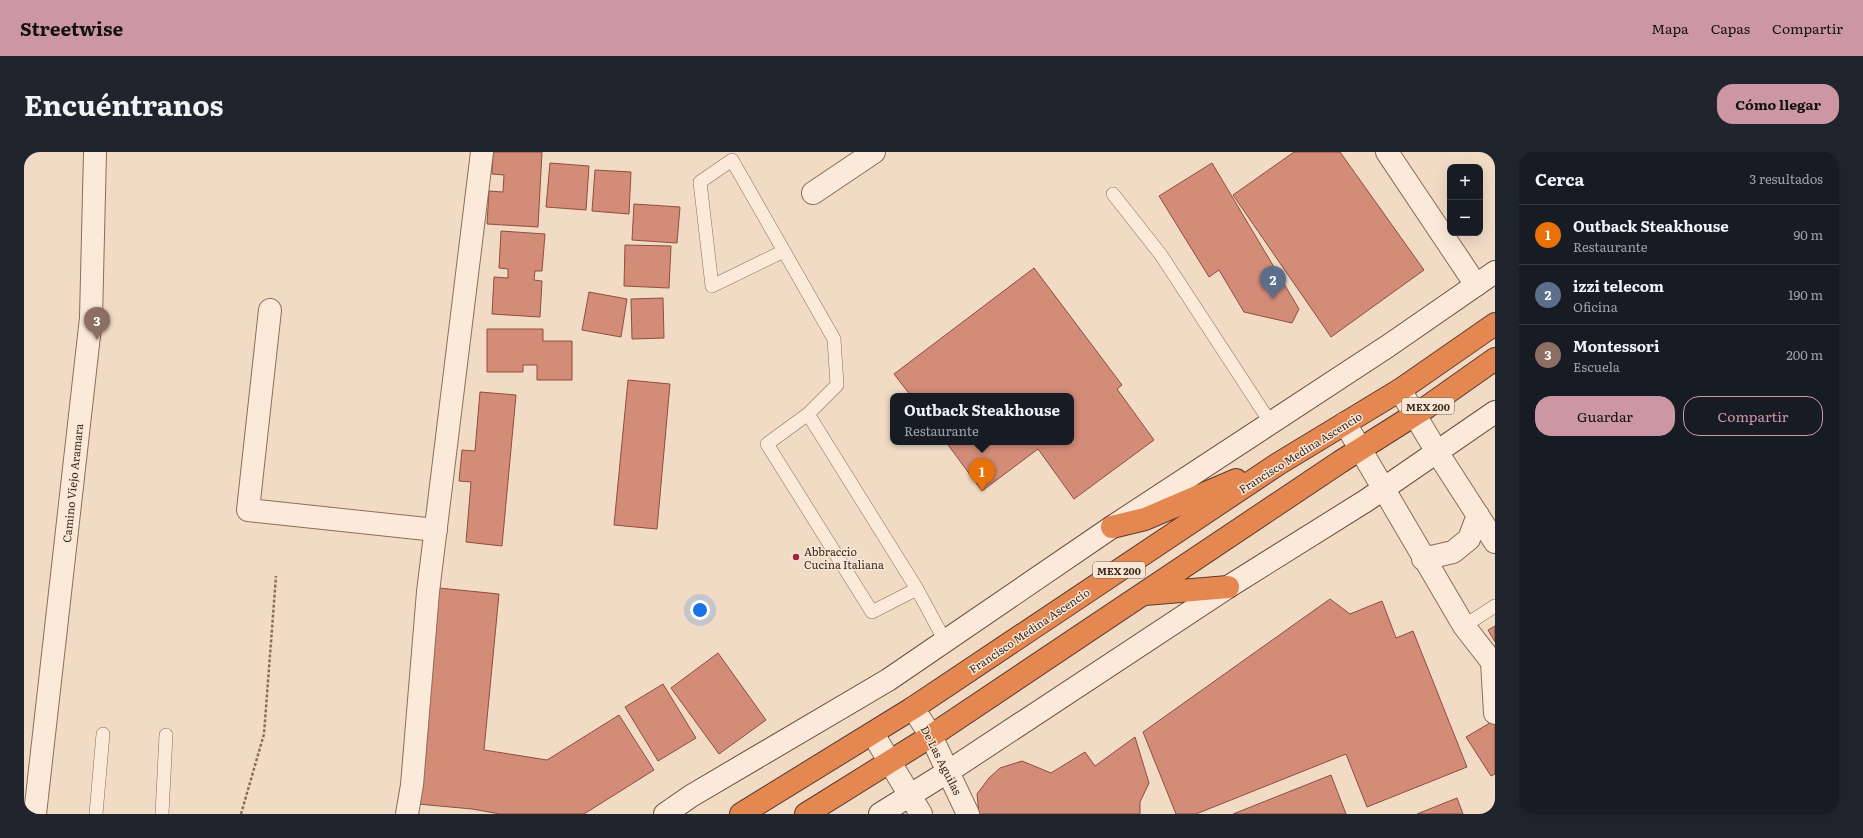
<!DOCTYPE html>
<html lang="es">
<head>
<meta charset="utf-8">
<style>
	body { margin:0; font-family:Literata,serif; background:#20242c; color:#f1f3f6 }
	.controls { position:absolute; right:12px; top:12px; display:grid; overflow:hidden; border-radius:8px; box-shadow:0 4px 16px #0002 }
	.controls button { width:36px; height:36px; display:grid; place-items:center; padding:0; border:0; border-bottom:1px solid #363941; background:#171b24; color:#f1f3f6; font:20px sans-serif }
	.you { position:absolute; left:676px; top:458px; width:14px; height:14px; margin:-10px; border:3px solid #fff; border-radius:50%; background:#1a73e8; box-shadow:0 0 0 6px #1a73e833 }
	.badge { display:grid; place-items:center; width:26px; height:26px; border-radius:50%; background:#cd96a3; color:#fff; font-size:13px; font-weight:700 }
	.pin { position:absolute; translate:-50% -33px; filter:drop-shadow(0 1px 2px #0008) }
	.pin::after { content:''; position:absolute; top:21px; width:14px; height:12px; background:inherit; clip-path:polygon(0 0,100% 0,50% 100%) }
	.popup { position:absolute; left:866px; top:241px; width:184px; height:52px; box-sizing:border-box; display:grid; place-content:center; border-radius:8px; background:#171b24; filter:drop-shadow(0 1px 3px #0005); font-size:13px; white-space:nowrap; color:#9ea1a6 }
	.popup b { font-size:15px; color:#f1f3f6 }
	.popup::after { content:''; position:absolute; left:50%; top:100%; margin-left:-8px; border:8px solid transparent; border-top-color:#171b24 }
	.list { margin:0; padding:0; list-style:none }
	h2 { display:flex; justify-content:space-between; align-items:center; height:52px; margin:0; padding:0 16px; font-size:17px }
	h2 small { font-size:13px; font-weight:400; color:#9ea1a6 }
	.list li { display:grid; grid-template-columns:26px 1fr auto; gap:12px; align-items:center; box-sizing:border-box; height:60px; padding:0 16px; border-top:1px solid #363941 }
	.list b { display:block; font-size:15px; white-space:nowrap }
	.list p { margin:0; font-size:13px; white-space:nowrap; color:#9ea1a6 }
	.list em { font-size:13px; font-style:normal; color:#9ea1a6 }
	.actions { display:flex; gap:8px; padding:12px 16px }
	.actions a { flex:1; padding:9px 0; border:1px solid #cd96a3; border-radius:16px; text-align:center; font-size:14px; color:#cd96a3 }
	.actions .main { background:#cd96a3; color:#111 }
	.map { position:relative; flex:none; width:1471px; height:662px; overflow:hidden; border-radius:16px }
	header { display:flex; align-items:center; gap:24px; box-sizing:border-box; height:56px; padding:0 20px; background:#cd96a3; color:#111 }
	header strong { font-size:19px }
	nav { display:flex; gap:22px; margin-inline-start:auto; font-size:14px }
	.intro { display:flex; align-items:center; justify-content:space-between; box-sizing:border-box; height:96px; padding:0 24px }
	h1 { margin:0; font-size:28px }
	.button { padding:10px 18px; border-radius:16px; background:#cd96a3; color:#111; font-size:14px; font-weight:700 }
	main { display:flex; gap:24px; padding:0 24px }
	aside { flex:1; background:#171b24; border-radius:16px; box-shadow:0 4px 16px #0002 }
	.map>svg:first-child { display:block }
	.building { fill:#d28c78; stroke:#8f4e3d }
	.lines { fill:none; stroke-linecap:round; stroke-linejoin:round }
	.lane-casing { stroke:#8e6b59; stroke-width:14 }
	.street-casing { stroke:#8e6b59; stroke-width:24 }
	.secondary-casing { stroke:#704c3c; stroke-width:24 }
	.highway-casing { stroke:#5c3a2e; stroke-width:24 }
	.path { stroke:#8e6b59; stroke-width:2.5; stroke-dasharray:3 2; stroke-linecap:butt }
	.lane { stroke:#fbead9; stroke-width:13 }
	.street { stroke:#fbead9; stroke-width:22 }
	.secondary { stroke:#fbead9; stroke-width:22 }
	.highway { stroke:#e58751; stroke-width:22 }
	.poi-dot { fill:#a2253e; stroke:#f8e7d5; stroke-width:1.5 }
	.labels { text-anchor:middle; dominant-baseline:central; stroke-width:3; stroke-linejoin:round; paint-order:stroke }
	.shield { fill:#f8e7d5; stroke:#756155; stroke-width:1 }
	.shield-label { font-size:10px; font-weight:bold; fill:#3d271e }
	.street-label { font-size:11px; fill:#3d271e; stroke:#f8e7d5 }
	.poi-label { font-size:11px; fill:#3d271e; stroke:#f8e7d5; text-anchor:start }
</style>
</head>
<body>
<header>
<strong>Streetwise</strong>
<nav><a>Mapa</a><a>Capas</a><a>Compartir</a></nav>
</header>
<div class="intro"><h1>Encuéntranos</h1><a class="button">Cómo llegar</a></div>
<main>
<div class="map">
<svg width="1471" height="662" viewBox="0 0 1471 662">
	<rect width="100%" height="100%" fill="#f1dbc5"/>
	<path class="building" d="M469,0H518L514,75L463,72L465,39L479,40L480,23L468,22Z
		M1270,0H1316L1400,118L1307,185L1209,43Z
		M526,11L565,14L562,58L522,55Z
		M1188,11L1275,157L1268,171L1220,160L1195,118L1185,125L1135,44Z
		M571,18L607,20L605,62L568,59Z
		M610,52L656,55L653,91L608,88Z
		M477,79L521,82L518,119H511L510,128L518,129L516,165L468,162L470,125L484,126V117L475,116Z
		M601,93L647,94L645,136L600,134Z
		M1010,116L1098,233L1093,237L1130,288L1050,347L1014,297L958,339L922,290H1047V244H887L870,222Z
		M565,140L603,147L597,185L558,178Z
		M639,146L640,186L608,187L607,147Z
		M463,177H519V189H548V228H513V213H499V220H463Z
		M604,228L646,232L633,377L590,373Z
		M456,240L492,243L478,394L442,390L447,330L435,329L438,298L451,299Z
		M415,436L475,442L460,598L523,608L595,563L630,618L560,662H476L448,657L394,652Z
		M1306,447L1326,462L1358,449L1372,486L1389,479L1443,615L1343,655L1322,602L1172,662H1152L1119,580Z
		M1471,474V490L1464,478Z
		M694,501L742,568L695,602L647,536Z
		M639,532L672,586L634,609L601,555Z
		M1471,568V622L1467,624L1442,585Z
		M1111,585L1125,631L1116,650V662H955L953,642L965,626L976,616L998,609L1027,621L1061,600L1071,614Z
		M1307,623L1322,662H1209Z
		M1433,646L1439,662H1393Z"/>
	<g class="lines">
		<defs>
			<path id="lane" d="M1089,42L1137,103L1246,270
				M760,99L688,134L676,30L708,8L810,187L813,233L784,262
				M893,437L848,460L743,292L784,262L893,437L921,489
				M1440,474L1471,454
				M72,662L79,582
				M138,662L142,583"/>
			<path id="street" d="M1363,0L1452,133
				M789,41L850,0
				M246,158L224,358L412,378
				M1376,238L1413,300L1471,390
				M1321,271L1440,474L1468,510L1471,561
				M1399,407L1429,400L1445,387L1454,363
				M889,556L907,584L944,662
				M849,582L897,662
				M11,662L67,166L71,0
				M383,662L388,633L404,440L458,0"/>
			<path id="secondary" d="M641,662L667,644L864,528L1088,375L1364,194L1471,120
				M856,662L925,619L1204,435L1343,348L1471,260"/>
			<path id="highway" d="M1088,375L1121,367L1212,328
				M1121,442L1204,435
				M717,662L889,556L1254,312L1376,238L1471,172
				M782,662L907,584L1316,310L1403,255L1471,207"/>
		</defs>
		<use href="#lane" class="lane-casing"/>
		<use href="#street" class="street-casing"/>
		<use href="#secondary" class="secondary-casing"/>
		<use href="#highway" class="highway-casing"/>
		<path class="path" d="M217,662L240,582L252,424"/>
		<use href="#lane" class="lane"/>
		<use href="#street" class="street"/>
		<use href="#secondary" class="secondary"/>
		<use href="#highway" class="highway"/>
	</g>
	<circle class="poi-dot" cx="772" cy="405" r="4"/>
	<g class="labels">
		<g class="shield">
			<rect x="1378" y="246" width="52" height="16" rx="3"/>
			<rect x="1069" y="410" width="52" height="16" rx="3"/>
		</g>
		<g class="shield-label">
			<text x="1404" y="254">MEX 200</text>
			<text x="1095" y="418">MEX 200</text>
		</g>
		<g class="street-label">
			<text transform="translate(1276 300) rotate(-32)">Francisco Medina Ascencio</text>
			<text transform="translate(48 331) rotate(-84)">Camino Viejo Aramara</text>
			<text transform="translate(1005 478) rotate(-34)">Francisco Medina Ascencio</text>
			<text transform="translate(918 608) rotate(63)">De Las Aguilas</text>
		</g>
		<g class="poi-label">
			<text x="780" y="399">Abbraccio<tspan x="780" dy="13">Cucina Italiana</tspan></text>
		</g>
	</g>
</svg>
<div class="controls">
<button>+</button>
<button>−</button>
</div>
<div class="you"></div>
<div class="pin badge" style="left:958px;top:339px;background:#e8710a">1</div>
<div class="popup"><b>Outback Steakhouse</b>Restaurante</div>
<div class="pin badge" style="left:1249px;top:147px;background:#5c6f8a">2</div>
<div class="pin badge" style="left:73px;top:188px;background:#8d6e63">3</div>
</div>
<aside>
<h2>Cerca<small>3 resultados</small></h2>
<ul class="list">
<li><span class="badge" style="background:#e8710a">1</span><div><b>Outback Steakhouse</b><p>Restaurante</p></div><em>90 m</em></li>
<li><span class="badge" style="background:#5c6f8a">2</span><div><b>izzi telecom</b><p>Oficina</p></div><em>190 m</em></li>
<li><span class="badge" style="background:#8d6e63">3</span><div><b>Montessori</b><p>Escuela</p></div><em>200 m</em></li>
</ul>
<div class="actions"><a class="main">Guardar</a><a>Compartir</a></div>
</aside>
</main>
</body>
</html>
